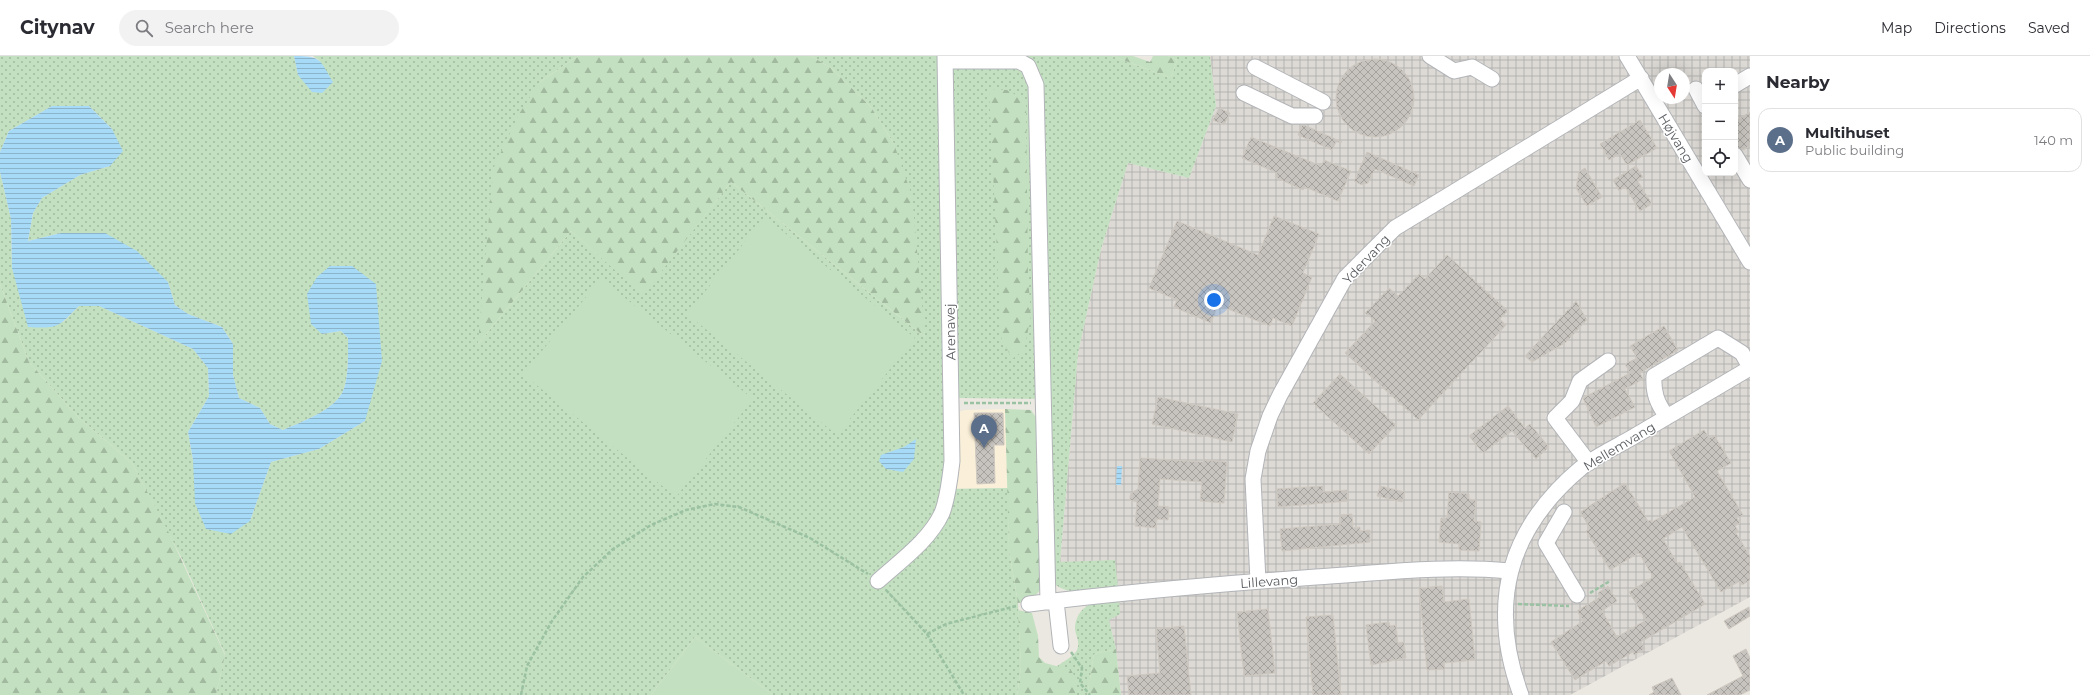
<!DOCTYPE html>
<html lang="en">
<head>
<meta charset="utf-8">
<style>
	body { margin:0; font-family:Montserrat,sans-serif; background:#f2f2f3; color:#2b2b33 }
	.controls { position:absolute; right:12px; top:12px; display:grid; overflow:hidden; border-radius:8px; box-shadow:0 4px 16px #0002 }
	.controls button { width:36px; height:36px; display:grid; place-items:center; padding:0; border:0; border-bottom:1px solid #e1e1e2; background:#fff; color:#2b2b33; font:20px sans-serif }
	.compass { position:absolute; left:1654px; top:12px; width:36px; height:36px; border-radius:50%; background:#fff; box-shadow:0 4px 16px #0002; rotate:168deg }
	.you { position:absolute; left:1214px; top:244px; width:14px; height:14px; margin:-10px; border:3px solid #fff; border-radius:50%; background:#1a73e8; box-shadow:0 0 0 6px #1a73e833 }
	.badge { display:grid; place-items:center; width:26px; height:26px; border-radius:50%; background:#d73c3d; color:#fff; font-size:13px; font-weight:700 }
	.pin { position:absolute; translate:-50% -33px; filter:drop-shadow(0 1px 2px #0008) }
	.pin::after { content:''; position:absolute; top:21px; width:14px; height:12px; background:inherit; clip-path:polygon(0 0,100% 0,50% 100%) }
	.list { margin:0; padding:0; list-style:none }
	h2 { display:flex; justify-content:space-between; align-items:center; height:52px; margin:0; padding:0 16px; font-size:17px }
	h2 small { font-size:13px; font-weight:400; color:#7c7c81 }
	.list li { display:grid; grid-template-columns:26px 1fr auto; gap:12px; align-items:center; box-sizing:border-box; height:64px; margin:0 8px 8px; padding:0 8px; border:1px solid #e1e1e2; border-radius:12px }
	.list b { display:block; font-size:15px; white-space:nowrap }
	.list p { margin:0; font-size:13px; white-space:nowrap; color:#7c7c81 }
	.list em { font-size:13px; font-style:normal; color:#7c7c81 }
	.icon { flex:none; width:22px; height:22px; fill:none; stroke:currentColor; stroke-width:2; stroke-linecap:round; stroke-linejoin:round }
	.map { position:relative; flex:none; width:1750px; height:639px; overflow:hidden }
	header { display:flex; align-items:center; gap:24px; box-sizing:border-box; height:56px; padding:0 20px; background:#fff; border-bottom:1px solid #e1e1e2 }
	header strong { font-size:19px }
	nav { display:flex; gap:22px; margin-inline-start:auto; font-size:14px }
	.search { width:280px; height:36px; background:#f2f2f3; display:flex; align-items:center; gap:10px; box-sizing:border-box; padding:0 14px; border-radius:22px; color:#7c7c81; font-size:15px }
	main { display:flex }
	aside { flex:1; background:#fff }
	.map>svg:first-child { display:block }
	.commercial { fill:#faefd8 }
	.industrial { fill:url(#industrial-grid); fill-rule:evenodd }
	.grass { fill:url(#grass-dots) }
	.forest { fill:url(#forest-firs) }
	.pitch { fill:#c3e1c0 }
	.water { fill:url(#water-rules) }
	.building { fill:url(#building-cross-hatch); stroke:#cfc9c0 }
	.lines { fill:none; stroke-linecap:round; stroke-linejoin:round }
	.minor-casing { stroke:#b2b4b8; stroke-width:17 }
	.path { stroke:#9ac1a2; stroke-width:2.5; stroke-dasharray:4 2; stroke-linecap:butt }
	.minor { stroke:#fff; stroke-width:15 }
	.labels { text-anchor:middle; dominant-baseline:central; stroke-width:3; stroke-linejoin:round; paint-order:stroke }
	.street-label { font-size:13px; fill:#5a5d61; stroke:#fff }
</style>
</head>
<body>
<header>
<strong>Citynav</strong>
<div class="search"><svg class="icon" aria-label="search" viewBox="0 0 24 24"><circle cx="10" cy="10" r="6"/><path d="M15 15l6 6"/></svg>Search here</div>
<nav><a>Map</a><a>Directions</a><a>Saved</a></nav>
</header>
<main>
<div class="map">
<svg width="1750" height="639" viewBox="0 0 1750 639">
	<defs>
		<pattern id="industrial-grid" width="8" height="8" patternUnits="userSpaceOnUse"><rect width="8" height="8" fill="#dddad6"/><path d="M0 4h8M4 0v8" fill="none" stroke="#b6b4b1"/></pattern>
		<pattern id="grass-dots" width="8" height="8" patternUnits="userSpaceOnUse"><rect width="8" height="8" fill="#c3e1c0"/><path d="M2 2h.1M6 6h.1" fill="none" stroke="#a1ba9f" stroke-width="1.8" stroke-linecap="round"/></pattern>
		<pattern id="forest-firs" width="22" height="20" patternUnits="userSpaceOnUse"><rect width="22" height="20" fill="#c3e1c0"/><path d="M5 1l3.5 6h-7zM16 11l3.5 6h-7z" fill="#a1ba9f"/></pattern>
		<pattern id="water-rules" width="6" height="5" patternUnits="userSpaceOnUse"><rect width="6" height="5" fill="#a7daf6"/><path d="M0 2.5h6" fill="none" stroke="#8bb4cb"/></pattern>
		<pattern id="building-cross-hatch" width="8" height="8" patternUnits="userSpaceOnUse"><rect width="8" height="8" fill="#c7c3be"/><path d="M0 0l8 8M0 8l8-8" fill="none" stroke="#a5a29e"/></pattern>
	</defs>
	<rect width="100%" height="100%" fill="#ebe8e1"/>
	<path class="commercial" d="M1005,353L1008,432L951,433L955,357L965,354Z"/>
	<path class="industrial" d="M1210,0H1750V541L1570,639H1121L1116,593L1109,564L1060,506L1078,297L1101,193L1128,107L1189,122L1216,50ZM1705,15H1735V117H1705ZM1660,18H1684V42H1660Z"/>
	<path class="grass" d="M0,0H294L298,19L320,5L313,0H578L540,26L478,288L571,175L643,238L731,126L925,281L894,88L871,51L831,12L811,0H938L949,396L944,433L1008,432L1009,494L1018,547L1021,611L1017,639H773L695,581L651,639H216L225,598L182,503L132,407L78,361L29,306L0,228V116L11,163L12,212L63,266L79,250H99L193,293L208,312L209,340L188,376L193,404L250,465L271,406L319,393L365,365L376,228L322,278L341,275L348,282C348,296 349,325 342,337C332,355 301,366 283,374L270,368L260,352L239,342L233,319V288L222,271L188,258L175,249L168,226L61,177L28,185L33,157L42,142L80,119L110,110L112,73L89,50H52L9,75L0,96Z
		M952,0H1112L1171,22L1177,4L1168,0H1210L1216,50L1189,122L1128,107L1101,193L1078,297L1060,506L1115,504L1118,531C1098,533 1066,543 1052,525L1049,343L959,342Z
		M1119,542L1120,558L1109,564L1116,593L1094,598L1088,635L1092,639H1075V635L1057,610C1063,606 1074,600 1077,594C1081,585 1074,578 1075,570C1079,545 1100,545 1119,542Z"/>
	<path class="forest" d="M578,0H811L831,12L871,51L894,88L912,140L925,281L731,126L643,239L571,175L478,288L493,113L519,58L540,26Z
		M1112,0H1133L1150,6L1153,0H1168L1177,4L1171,22Z
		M989,33L1007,34L1026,45L1028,222L1031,260L1024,294L1012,303L1001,281Z
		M0,228L29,306L78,361L132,407L170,479L225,599L216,639H0Z
		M1005,353L1031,354L1039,366L1045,528L1031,545L1018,547L1009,494Z
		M1018,554L1032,557L1038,580L1039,601L1045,607L1071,614L1075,621V639H1017L1021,611Z
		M1116,593L1121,639H1092L1088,635L1094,598Z"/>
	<path class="pitch" d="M765,161L915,282L837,379L687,258Z
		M601,223L753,343L676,441L523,318Z
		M695,581L773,639H651Z"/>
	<path class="water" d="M294,0C322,0 319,3 333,26L322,37L312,36L298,19Z
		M52,50H89L112,73L123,95L110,110L80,119L42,142L33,157L28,185L61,177H105L137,195L168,226L175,249L188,258L222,271L233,288V319L239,342L260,352L270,368L283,374C301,366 332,355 342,337C349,325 348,296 348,282L341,275L322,278L311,268L307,238L317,221L330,210H352L376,228L382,305L365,365L319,393L271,406L250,465L231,478L206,473L195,447L193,404L188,376L209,340L208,312L193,293L99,250H79C58,271 59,273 28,271L12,212L11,163L0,116V96L9,75Z
		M916,383L914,403L903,416L886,413L879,405L881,399L904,391Z
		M1117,410H1122L1121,429H1116Z"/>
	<path class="building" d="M1336 42a39 39 0 1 1 78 0a39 39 0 1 1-78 0Z
		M1219,52L1230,57L1224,69L1213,64Z
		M1750,56V90L1743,94L1735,90V65Z
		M1640,64L1657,92L1627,109L1620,98L1609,104L1600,88Z
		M1302,69H1304L1342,86H1336L1332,94L1298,79Z
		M1251,81L1321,110L1324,104L1351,115L1338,145L1305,131L1303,134L1275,121L1277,117L1242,102Z
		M1367,96L1419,119L1414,130L1375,113L1368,127L1362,129L1354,125Z
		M1636,110L1643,121L1637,124L1652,148L1640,155L1625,131L1619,135L1613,124Z
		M1585,112L1602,141L1587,150L1576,132L1579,116Z
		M1274,160L1319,178L1303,217L1312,221L1292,270L1273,262L1270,270L1218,249L1211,267L1174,251L1177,244L1149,232L1177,165L1258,199Z
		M1447,199L1508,255L1500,263L1506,269L1418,364L1345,297L1375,265L1365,257L1389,232L1398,240L1419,218L1425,223Z
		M1576,245L1587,264L1565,287L1532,306L1525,300Z
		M1664,270L1678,294L1640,317L1643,323L1625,333L1635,351L1596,371L1583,342L1630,317L1625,308L1637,302L1630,290Z
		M1340,318L1396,369L1369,398L1313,347Z
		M1158,341L1238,358L1232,386L1152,368Z
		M1508,350L1525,372L1530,368L1549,391L1536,403L1512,375L1483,397L1469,380Z
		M974,357H1003L1004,389H994L995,427L977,428Z
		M1704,374L1709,382L1714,379L1731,407L1717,415L1743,459L1737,462L1740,467L1735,470L1739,476L1736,477L1750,500V524L1742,529L1740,525L1721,536L1682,471L1663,483L1677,507L1680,506L1705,548L1641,586L1645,593L1634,599L1633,596L1609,610L1606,605L1575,624L1551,586L1583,565L1577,555L1600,541L1598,537L1608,530L1617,545L1602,555L1617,581L1646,564L1629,536L1653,521L1639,497L1610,514L1586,475L1590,472L1580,456L1625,427L1648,465L1651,464L1652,466L1695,441L1669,395Z
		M1140,402L1203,406V404L1227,406L1224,447L1200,445L1202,426L1160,423L1158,450L1169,451L1168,464L1157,463L1156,472L1135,470L1137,446L1130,444V440L1131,437L1138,433Z
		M1323,430V436L1347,434L1348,445L1278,451L1277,433Z
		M1380,430L1405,436L1402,446L1377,440Z
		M1449,436L1469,438V443L1476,444L1474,465L1481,466L1479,495L1459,494V488L1439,486L1441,462H1447Z
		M1352,458L1353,472L1360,471V475L1370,474V486L1282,495L1280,473L1341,468L1340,459Z
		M1442,530L1444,546L1469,543L1475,604L1444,607L1445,613L1427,614L1419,532Z
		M1749,551L1750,560L1729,573L1724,565Z
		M1268,553L1275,617L1244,620L1237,556Z
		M1333,559L1341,639H1313L1306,561Z
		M1389,566L1390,570L1396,569L1398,587L1404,586L1406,602L1371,609L1366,569Z
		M1184,570L1191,639H1129L1127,620L1160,617L1156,573Z
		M1746,593L1750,602V634L1740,639H1707L1743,620L1733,600Z
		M1672,622L1681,639H1649L1654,636L1652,631Z"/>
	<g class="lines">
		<defs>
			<path id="minor" d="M1430,0L1454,15L1472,11L1492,23
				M1627,0L1750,206
				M945,5H1019L1028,10L1036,29L1048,546
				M1255,11L1323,46
				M1735,29L1750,20
				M1696,33L1705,50
				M1244,37L1292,60H1315
				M1735,99L1750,124
				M1667,361C1657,347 1653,337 1654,320L1718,282L1742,297L1750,311
				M1589,407L1555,362L1572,345L1580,325L1608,305
				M1564,456L1546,487L1577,539
				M878,525C900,505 929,485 942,457C948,442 950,422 952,405L945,0
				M1258,525L1253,423L1258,395L1270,360L1280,339L1345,222L1395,172L1641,22
				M1056,545L1061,590
				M1029,548C1124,536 1220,528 1316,521C1380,517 1445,509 1509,515
				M1521,639C1488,549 1507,474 1581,412C1596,400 1616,391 1633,381C1672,358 1711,335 1750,312"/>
		</defs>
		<use href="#minor" class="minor-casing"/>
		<path class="path" d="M964,347H1031
			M886,534L927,578L964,639
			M1590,537L1610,525
			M1518,548L1569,550
			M927,578L946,568L1016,550
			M1071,596L1082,612L1080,627L1090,639
			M521,639L527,610L552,565L583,521L613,493L651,469L686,454L715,448L739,451L810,482L868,518"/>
		<use href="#minor" class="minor"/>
	</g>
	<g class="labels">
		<g class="street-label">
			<text transform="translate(1676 82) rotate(59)">Højvang</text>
			<text transform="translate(1366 203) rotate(-47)">Ydervang</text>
			<text transform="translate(950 276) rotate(-91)">Arenavej</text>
			<text transform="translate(1619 390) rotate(-31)">Mellemvang</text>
			<text transform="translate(1269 525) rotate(-4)">Lillevang</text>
		</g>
	</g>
</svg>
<div class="controls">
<button>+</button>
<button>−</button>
<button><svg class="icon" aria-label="locate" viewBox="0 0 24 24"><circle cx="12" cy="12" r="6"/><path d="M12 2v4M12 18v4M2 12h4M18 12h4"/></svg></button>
</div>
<svg class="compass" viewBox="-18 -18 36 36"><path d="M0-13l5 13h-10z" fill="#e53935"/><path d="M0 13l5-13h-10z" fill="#7c7c81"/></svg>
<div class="you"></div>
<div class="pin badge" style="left:984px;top:392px;background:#5c6f8a">A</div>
</div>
<aside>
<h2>Nearby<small></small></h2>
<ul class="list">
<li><span class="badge" style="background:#5c6f8a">A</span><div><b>Multihuset</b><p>Public building</p></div><em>140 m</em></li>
</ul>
</aside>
</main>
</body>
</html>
